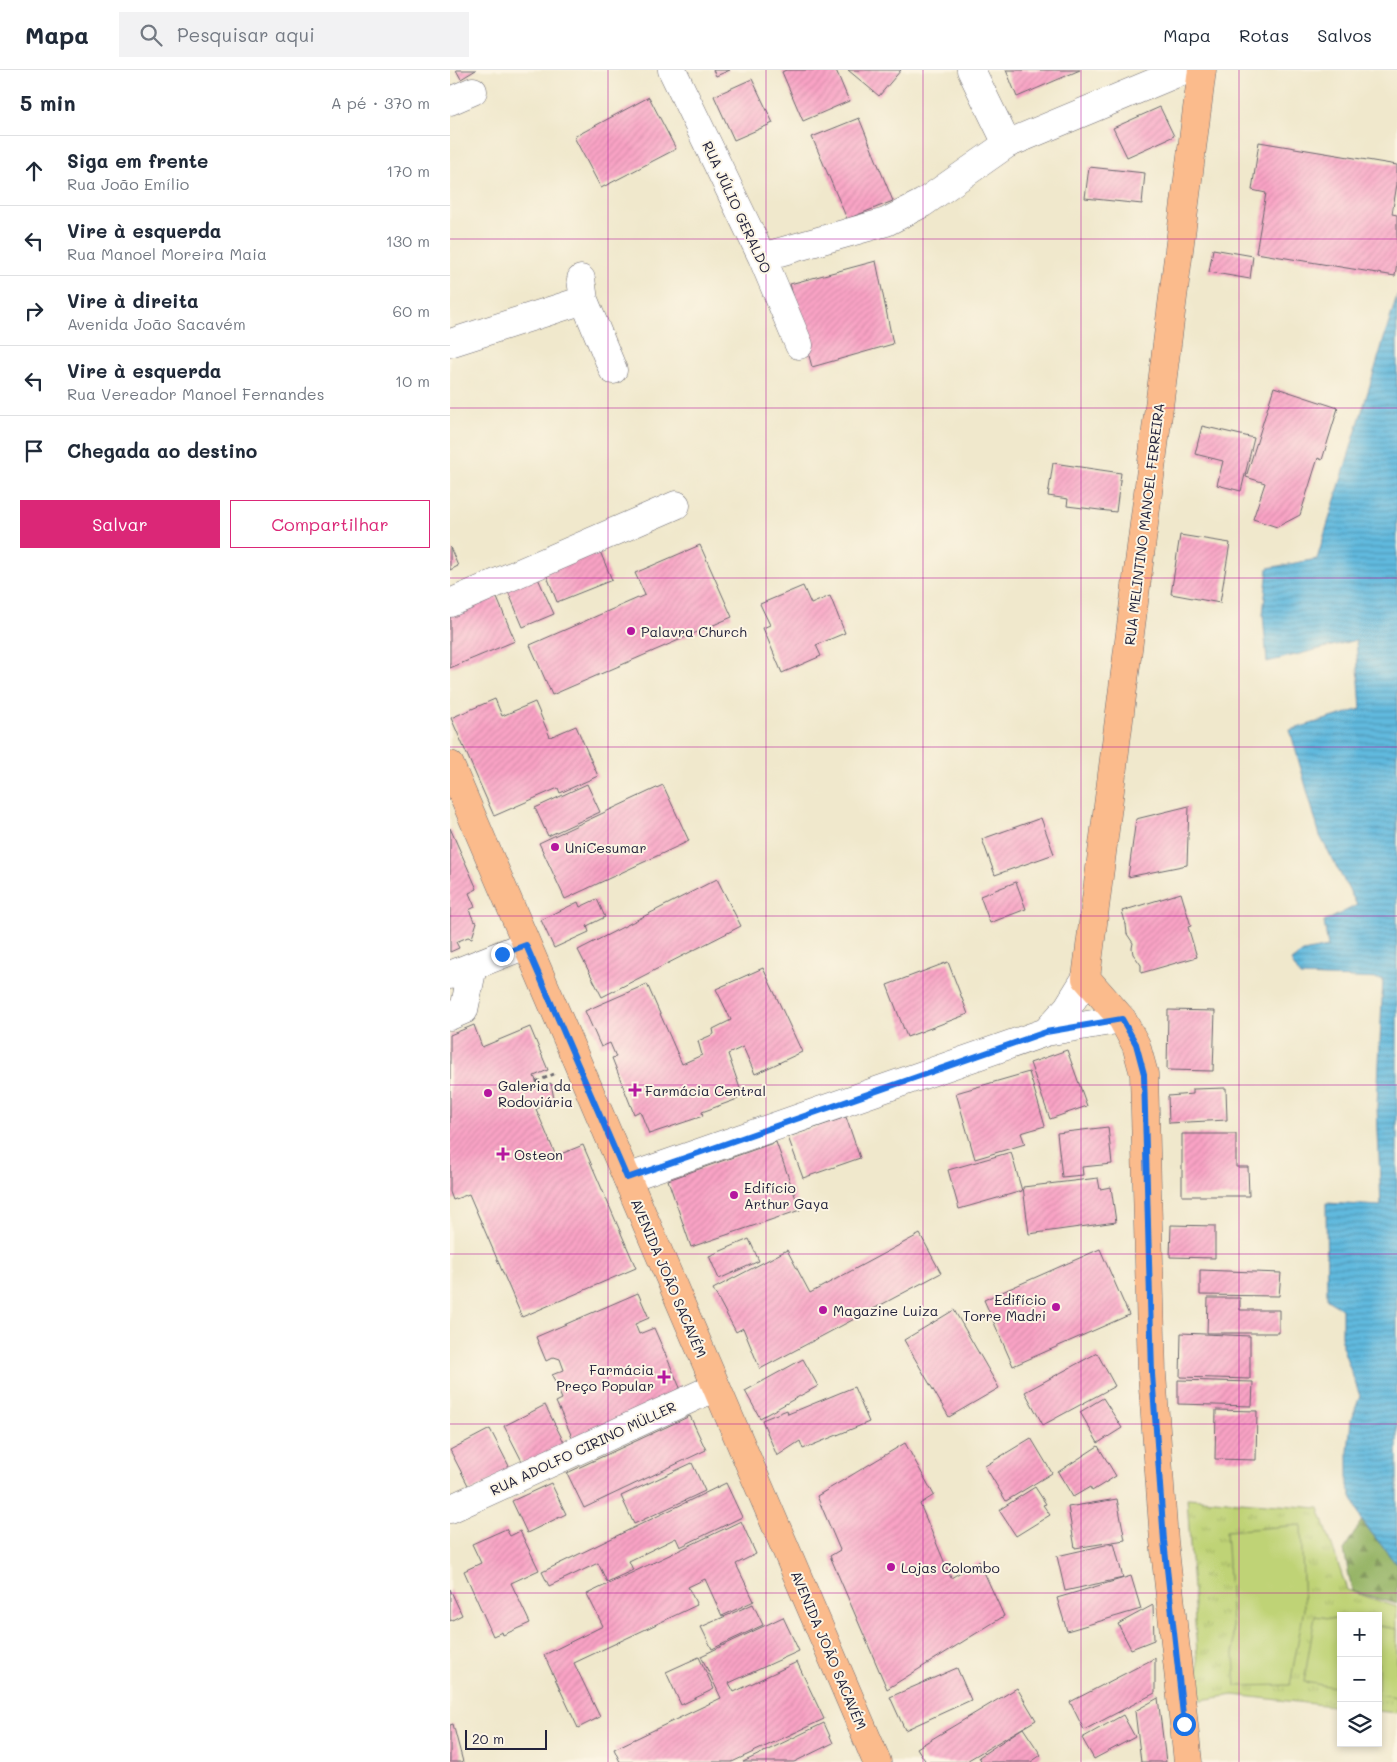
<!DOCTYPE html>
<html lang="pt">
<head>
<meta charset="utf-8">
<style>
	body { margin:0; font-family:Mali,sans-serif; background:#f2f2f3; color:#1f2937 }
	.controls { position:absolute; right:15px; bottom:15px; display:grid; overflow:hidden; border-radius:0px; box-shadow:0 2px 8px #0003 }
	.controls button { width:45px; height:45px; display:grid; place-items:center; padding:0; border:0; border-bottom:1px solid #e0e1e3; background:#fff; color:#1f2937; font:25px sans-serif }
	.scale { position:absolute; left:15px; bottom:12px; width:82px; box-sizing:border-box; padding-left:5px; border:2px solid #22223b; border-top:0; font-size:14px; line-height:18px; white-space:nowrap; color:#22223b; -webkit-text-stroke:4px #fcf5e5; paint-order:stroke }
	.stop { position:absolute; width:15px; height:15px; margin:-11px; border:4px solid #1a73e8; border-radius:50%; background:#fff }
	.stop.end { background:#1a73e8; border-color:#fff; box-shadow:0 1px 5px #0008 }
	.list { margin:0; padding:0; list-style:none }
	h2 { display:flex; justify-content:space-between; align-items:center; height:65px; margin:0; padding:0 20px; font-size:21px }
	h2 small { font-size:16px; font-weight:400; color:#747a83 }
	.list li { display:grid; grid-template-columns:32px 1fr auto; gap:15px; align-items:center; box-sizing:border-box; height:70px; padding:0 20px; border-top:1px solid #e0e1e3 }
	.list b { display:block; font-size:19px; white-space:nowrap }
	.list p { margin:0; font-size:16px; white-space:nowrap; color:#747a83 }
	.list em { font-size:16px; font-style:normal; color:#747a83 }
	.actions { display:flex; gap:10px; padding:15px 20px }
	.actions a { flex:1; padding:11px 0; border:1px solid #db2777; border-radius:0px; text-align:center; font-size:18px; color:#db2777 }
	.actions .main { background:#db2777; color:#fff }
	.icon { flex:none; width:28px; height:28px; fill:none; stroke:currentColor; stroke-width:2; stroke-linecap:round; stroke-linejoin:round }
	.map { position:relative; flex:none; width:947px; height:1692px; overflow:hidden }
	header { display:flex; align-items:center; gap:30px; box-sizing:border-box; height:70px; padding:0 25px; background:#fff; border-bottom:1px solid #e0e1e3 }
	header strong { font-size:24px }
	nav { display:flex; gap:28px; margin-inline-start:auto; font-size:18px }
	.search { width:350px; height:45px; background:#f2f2f3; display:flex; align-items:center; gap:12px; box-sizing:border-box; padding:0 18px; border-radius:0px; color:#747a83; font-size:19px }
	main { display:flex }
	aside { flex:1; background:#fff }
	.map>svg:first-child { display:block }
	.forest { fill:url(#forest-firs); stroke:#5c6c51 }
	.park { fill:url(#park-tufts); stroke:#707a58 }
	.pitch { fill:#bfd376; stroke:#707a58 }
	.water { fill:url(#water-rules); stroke:#416e8c }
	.building { fill:url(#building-hatch) }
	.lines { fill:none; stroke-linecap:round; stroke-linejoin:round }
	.minor-casing { stroke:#6a676e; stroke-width:29 }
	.major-casing { stroke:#6a676e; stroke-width:29 }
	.path { stroke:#6a676e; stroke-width:3; stroke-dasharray:4 4; stroke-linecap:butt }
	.minor { stroke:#fff; stroke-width:28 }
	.major { stroke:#fbbb8c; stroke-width:28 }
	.route { stroke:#1a73e8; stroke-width:6 }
	.grid { fill:none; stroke:#b5179e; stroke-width:1; stroke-opacity:0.55 }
	.poi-dot { fill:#b5179e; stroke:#fcf5e5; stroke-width:2 }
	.labels { text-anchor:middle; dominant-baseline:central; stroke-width:4; stroke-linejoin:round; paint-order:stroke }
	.street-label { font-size:14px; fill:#22223b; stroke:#fcf5e5 }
	.poi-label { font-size:14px; fill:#22223b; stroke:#fcf5e5; text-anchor:start }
</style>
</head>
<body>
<header>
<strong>Mapa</strong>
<div class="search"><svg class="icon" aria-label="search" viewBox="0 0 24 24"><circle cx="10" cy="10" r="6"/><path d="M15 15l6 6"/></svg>Pesquisar aqui</div>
<nav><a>Mapa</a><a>Rotas</a><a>Salvos</a></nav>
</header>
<main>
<aside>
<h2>5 min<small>A pé · 370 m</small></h2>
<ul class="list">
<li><svg class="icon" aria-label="ahead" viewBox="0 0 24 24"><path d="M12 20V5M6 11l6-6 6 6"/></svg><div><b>Siga em frente</b><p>Rua João Emílio</p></div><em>170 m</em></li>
<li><svg class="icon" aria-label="left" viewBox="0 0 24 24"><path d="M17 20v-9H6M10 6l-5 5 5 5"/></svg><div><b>Vire à esquerda</b><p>Rua Manoel Moreira Maia</p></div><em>130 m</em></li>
<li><svg class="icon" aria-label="right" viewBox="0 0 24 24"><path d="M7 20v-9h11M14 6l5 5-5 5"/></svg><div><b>Vire à direita</b><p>Avenida João Sacavém</p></div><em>60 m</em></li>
<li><svg class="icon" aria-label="left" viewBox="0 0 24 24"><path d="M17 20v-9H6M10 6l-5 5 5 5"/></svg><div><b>Vire à esquerda</b><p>Rua Vereador Manoel Fernandes</p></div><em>10 m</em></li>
<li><svg class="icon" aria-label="arrive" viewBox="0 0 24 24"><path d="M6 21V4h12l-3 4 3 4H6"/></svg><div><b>Chegada ao destino</b></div></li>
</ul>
<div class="actions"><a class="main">Salvar</a><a>Compartilhar</a></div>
</aside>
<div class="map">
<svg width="947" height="1692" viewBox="0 0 947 1692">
	<defs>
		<pattern id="forest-firs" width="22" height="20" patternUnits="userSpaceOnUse" patternTransform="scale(1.25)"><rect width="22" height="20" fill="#97b567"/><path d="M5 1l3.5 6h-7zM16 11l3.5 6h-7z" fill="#7b9356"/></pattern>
		<pattern id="park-tufts" width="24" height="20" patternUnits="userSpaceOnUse" patternTransform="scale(1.25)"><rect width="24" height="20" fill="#bfd376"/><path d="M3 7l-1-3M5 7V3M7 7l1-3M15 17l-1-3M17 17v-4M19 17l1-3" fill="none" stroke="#a4b567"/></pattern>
		<pattern id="water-rules" width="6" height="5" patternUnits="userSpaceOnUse" patternTransform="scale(1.25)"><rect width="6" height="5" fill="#60b9de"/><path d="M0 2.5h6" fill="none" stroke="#4f96b5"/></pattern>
		<pattern id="building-hatch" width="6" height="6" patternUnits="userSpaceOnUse" patternTransform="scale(1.25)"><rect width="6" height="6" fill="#f9a3c5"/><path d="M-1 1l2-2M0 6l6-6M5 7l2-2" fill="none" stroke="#d58caa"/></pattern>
	</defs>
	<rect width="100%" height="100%" fill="#fcf5e5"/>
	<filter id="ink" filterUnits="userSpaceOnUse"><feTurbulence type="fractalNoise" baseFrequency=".02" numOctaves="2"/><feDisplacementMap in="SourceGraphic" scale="10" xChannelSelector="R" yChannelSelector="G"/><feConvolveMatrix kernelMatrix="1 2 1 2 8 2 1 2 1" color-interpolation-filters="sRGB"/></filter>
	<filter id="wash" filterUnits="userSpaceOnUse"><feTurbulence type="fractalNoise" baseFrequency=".0096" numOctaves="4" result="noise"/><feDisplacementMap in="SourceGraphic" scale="20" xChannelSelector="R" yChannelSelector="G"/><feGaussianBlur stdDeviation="1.12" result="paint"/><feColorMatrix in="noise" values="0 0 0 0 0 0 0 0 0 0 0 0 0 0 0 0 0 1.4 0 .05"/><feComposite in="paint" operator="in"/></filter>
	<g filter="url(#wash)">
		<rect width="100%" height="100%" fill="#f0e8cc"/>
		<path class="forest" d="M912,1451L947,1495V1534L902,1521L894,1480Z"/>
		<path class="park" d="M737,1428L869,1438L897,1520L947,1537V1643L928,1641V1546H891V1637L784,1625L750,1630Z"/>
		<path class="pitch" d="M851,1455L854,1539L840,1615L786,1616L776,1461Z
			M865,1546L891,1550V1618L854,1612Z
			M928,1556L947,1559V1627L928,1624Z"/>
		<path class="water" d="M947,226V1495L912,1451L898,1416V1382L901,1350L910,1326L892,1276V1239L877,1230L876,1133L931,1136L927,1036L933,909L850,906L841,891L853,882L878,877L874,852L907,835L870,766L840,660L911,639L906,570L817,592L813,544L818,498L867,489Z"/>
		<g id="blocks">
			<path class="building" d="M6,0H26L11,9Z
				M263,0H280L266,6Z
				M336,0H386L399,31L353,51L332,2Z
				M398,0H451L429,26Z
				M556,0H630L567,27Z
				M302,9L323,53L284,70L264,26Z
				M199,27L226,79L151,118L124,67Z
				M710,37L724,66L677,87L663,58Z
				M409,48L443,131L397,149L362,67Z
				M809,72L947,95V114L942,144L947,145V192L945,206L806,183L816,123L802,120Z
				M639,97L695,103L692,134L635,128Z
				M763,179L803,186L800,209L759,202Z
				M426,191L443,274L362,297L340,214Z
				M824,317L888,338L872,390L868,388L850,445L827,457L803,449L815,413L796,407Z
				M752,356L804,368L791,421L767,415L773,391L745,384Z
				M603,393L671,403L666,442L617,436L618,429L598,426Z
				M730,465L780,473L770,533L721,524Z
				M250,475L282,547L102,625L80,575L195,525L185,503Z
				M0,477L8,496L0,500Z
				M149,479L162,510L107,532L95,501Z
				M87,506L104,544L73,557L57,519Z
				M353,516L361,534L380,526L395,563L366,575L371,586L332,603L313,558L320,555L310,534Z
				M45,523L65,571L0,598V541Z
				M45,629L52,646L85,632L100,667L126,656L148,706L110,723L108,718L44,746L1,648Z
				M137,714L150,742L98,766L85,738Z
				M213,715L239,771L115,829L89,773Z
				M739,736L737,795L678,807L686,749Z
				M591,748L604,784L545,805L532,769Z
				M0,758L27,819L19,823L25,837L19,840L24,851L27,852L22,868L18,867L6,872L9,878L0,882Z
				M267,809L291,856L152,927L128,880Z
				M566,812L576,839L540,853L530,826Z
				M731,823L741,856L738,857L747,887L691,903V895L683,884L682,878L683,873L677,864L676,855L672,841Z
				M147,829L155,847L137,856L139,862L104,878L91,850L128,832L130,837Z
				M498,892L518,944L457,967L437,915Z
				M313,898L352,982L305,1004L293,977L278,984L293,1027L252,1042L253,1046L199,1064L190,1041L184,1044L162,988L166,987L160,973L151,977L135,941L197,914L232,994L252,985L248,971L264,964L263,959L281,950L266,919Z
				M718,940L765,941L763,1001L717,1000Z
				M24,955L32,977L80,957L98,1000L84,1006L89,1018L101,1013L104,1029L101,1030L102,1032L86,1039L106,1086L133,1075L186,1198L72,1247L19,1124L3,1130L0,1122V965Z
				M617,980L637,1036L600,1049L580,993Z
				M579,1002L595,1056L571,1063L575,1074L525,1089L506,1023Z
				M776,1018L777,1050L719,1053L718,1026L743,1024V1019Z
				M396,1047L410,1088L353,1108L338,1067Z
				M658,1057L662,1094L632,1097L633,1105L612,1107L607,1063Z
				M732,1064H786V1097H798L799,1126H732Z
				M326,1072L350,1140L241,1177L218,1110Z
				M561,1082L572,1121L509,1139L498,1100Z
				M648,1108L650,1119L661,1117L666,1152L579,1164L573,1117Z
				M721,1155L765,1156V1188L720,1187Z
				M470,1164L491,1203L310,1299L293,1258L286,1262L263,1219L337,1180L360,1223Z
				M299,1169L309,1191L269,1209L259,1186Z
				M650,1179L679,1245L563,1296L534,1230Z
				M750,1200L831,1203L829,1226L750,1225Z
				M188,1223L199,1248L185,1254L189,1264L204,1258L231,1320L124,1371L106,1332L112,1329L102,1305L114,1300L110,1289L104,1287L96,1291L86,1267Z
				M758,1228H790V1240H829V1263H757Z
				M504,1240L549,1318L499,1347L454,1270Z
				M731,1263L800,1266V1309L730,1307Z
				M647,1283L665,1316L593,1355L575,1322Z
				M353,1289L368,1316L310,1348L295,1321Z
				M728,1310L803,1312L802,1336L728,1334Z
				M404,1317L419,1352L353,1379L350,1371L327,1386L312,1350L337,1340L338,1344Z
				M653,1328L672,1358L648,1373L630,1342Z
				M95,1335L115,1374L74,1395L54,1356Z
				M766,1340L807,1341L806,1390L765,1389Z
				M240,1346L256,1380L134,1438L117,1403Z
				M40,1359L61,1400L21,1421L0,1380Z
				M581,1368L602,1403L556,1431L535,1396Z
				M455,1373L484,1425L470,1434L501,1508L529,1491L554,1546L437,1619L380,1486L390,1480L367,1426Z
				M648,1376L666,1406L642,1421L640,1417L623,1427L608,1402Z
				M242,1393L255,1421L184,1454L171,1426Z
				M101,1413L116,1444L77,1463L62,1431Z
				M276,1413L292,1447L230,1477L226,1468L179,1491L183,1500L157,1512L148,1493L99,1516L92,1502Z
				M585,1417L596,1434L593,1435L600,1445L566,1466L549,1440Z
				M667,1429L675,1470L625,1478L618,1437Z
				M291,1451L306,1484L286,1494L304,1531L272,1546L255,1509L238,1517L247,1535L124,1593L150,1647L128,1658L94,1585L153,1556L137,1524Z
				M56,1459L60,1466L70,1461L89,1500L61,1513L80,1553L53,1565L52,1562L43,1566L14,1501L31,1493L22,1474Z
				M664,1473L673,1508L615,1521L607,1486Z
				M681,1506L691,1539L617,1561L607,1528Z
				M0,1519L12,1545L0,1551Z
				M303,1534L313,1555L262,1579L251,1557Z
				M703,1535L704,1570L681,1579L668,1554Z
				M333,1547L349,1581L279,1613L284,1622L347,1592L374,1649L282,1692H170L164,1679L271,1628L251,1586Z
				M249,1587L264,1619L231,1635L216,1602Z
				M705,1588V1623L634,1660L620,1632Z
				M507,1598L521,1630L455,1660L440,1627Z
				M567,1618L586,1650L515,1692H476L467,1678Z
				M708,1628L716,1692H691L685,1641Z
				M673,1645L685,1667L644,1689L632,1668Z
				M374,1653L383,1673L344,1692H293Z
				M3,1654L13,1692H0V1655Z
				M573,1658L591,1685L581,1692H532L529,1687Z"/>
		</g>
	</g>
	<g filter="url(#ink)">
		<use href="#blocks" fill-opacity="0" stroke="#6a676e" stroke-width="1"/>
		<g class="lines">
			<defs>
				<path id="minor" d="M222,0L312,187L349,275
					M521,0L557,74
					M0,31L23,21
					M312,187L436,152L473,133L557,74L734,0
					M134,230L163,300
					M0,273L134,230L131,209
					M0,533L226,435
					M0,905L76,875
					M0,946L14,940L23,896
					M596,962L618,937L636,908
					M177,1108L596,962L672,949
					M0,1439L266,1317"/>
				<path id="major" d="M0,695L427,1692
					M738,1692L714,1471L702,1304L694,1004L686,975L672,949L636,908L752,0"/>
			</defs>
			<use href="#minor" class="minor-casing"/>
			<use href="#major" class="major-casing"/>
			<path class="path" d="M86,1012L104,1004"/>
			<use href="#minor" class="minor"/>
			<use href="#major" class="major"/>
		</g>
	</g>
	<g class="lines" filter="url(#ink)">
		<path class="route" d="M52,884L76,875L177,1108L596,962L672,949L686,974L694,1004L702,1304L714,1471L734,1654"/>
	</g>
	<path class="grid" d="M158,0V1692M316,0V1692M473,0V1692M631,0V1692M789,0V1692M0,169H947M0,338H947M0,508H947M0,677H947M0,846H947M0,1015H947M0,1184H947M0,1354H947M0,1523H947"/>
	<g class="poi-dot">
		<circle cx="181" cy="561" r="5"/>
		<circle cx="105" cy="777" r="5"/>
		<path d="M182.5 1012.5h5v5h5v5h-5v5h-5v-5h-5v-5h5z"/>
		<circle cx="38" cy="1023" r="5"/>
		<path d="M50.5 1076.5h5v5h5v5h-5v5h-5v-5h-5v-5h5z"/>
		<circle cx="284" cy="1125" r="5"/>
		<circle cx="606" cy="1237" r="5"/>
		<circle cx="373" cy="1240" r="5"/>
		<path d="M211.5 1299.5h5v5h5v5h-5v5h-5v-5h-5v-5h5z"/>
		<circle cx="441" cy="1497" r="5"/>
	</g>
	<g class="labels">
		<g class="street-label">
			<text transform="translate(287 137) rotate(65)">RUA JÚLIO GERALDO</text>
			<text transform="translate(694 454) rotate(-83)">RUA MELINTINO MANOEL FERREIRA</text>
			<text transform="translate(219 1208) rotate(67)">AVENIDA JOÃO SACAVÉM</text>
			<text transform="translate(133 1378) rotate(-25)">RUA ADOLFO CIRINO MÜLLER</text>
			<text transform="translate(379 1580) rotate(67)">AVENIDA JOÃO SACAVÉM</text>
		</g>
		<g class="poi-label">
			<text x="191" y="561">Palavra Church</text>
			<text x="115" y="777">UniCesumar</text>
			<text x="48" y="1015">Galeria da<tspan x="48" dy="16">Rodoviária</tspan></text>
			<text x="195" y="1020">Farmácia Central</text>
			<text x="64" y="1084">Osteon</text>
			<text x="294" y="1117">Edifício<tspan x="294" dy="16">Arthur Gaya</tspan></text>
			<text x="596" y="1229" text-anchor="end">Edifício<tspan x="596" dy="16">Torre Madri</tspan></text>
			<text x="383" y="1240">Magazine Luiza</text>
			<text x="204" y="1299" text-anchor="end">Farmácia<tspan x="204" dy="16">Preço Popular</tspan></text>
			<text x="451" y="1497">Lojas Colombo</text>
		</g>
	</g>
</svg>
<div class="controls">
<button>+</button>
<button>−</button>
<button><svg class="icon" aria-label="layers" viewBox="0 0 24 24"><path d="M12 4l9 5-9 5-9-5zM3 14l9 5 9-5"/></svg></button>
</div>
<div class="scale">20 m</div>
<div class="stop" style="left:734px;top:1654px"></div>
<div class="stop end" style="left:52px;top:884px"></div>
</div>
</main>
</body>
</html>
